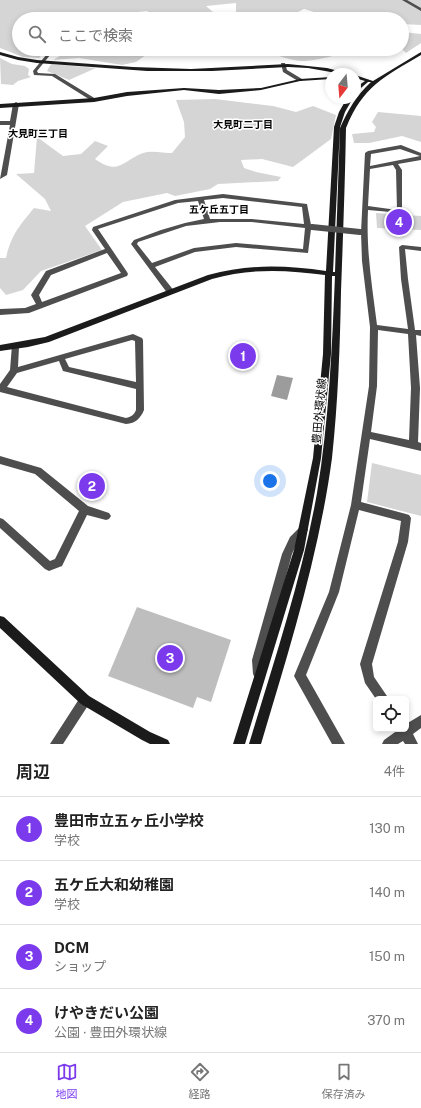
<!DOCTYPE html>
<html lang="ja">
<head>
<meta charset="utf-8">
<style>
	body { margin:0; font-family:"Public Sans","Noto Sans JP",sans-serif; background:#f2f2f2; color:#222 }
	.controls { position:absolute; right:12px; bottom:12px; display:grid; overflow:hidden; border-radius:6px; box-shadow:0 2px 6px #0003 }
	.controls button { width:36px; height:36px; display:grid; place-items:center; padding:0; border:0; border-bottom:1px solid #e0e0e0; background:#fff; color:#222; font:20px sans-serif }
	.compass { position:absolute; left:325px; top:68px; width:36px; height:36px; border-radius:50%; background:#fff; box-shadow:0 2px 6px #0003; rotate:196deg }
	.you { position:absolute; left:270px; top:481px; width:14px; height:14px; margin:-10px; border:3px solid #fff; border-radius:50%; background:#1a73e8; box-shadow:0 0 0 6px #1a73e833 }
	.badge { display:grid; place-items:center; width:26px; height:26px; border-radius:50%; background:#7c3aed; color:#fff; font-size:13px; font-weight:700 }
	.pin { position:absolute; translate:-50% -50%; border:2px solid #fff; box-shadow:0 1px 4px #0006 }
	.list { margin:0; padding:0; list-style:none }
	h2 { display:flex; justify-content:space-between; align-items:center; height:52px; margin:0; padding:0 16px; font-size:17px }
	h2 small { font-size:13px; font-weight:400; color:#767676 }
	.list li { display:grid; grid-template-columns:26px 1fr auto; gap:12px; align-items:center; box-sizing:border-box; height:64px; padding:0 16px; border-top:1px solid #e0e0e0 }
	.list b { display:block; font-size:15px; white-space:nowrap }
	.list p { margin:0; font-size:13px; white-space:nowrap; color:#767676 }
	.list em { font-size:13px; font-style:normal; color:#767676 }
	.icon { flex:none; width:22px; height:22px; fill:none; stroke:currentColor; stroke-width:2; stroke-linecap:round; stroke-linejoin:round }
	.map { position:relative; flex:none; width:421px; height:744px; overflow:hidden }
	.search { position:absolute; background:#fff; box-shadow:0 2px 6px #0003; left:12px; right:12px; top:12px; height:44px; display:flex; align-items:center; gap:10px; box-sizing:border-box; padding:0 14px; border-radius:22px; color:#767676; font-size:15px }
	.sheet { height:308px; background:#fff }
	nav { display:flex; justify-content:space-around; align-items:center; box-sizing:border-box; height:56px; border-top:1px solid #e0e0e0; background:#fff; font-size:11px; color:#767676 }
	nav a { display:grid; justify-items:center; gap:2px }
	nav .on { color:#7c3aed }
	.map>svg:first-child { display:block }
	.green { fill:#d5d5d5 }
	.water { fill:#9c9c9c }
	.building { fill:#bebebe }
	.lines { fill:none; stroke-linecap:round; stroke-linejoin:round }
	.street { fill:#4e4e4e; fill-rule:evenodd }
	.secondary { fill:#1b1b1b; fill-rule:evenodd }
	.street-bridge { stroke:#4e4e4e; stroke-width:6 }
	.labels { text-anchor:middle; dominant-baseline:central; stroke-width:3; stroke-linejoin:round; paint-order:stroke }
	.far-neighbourhood-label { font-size:10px; font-weight:bold; fill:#000; stroke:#fff }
	.street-label { font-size:11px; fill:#000; stroke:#fff }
</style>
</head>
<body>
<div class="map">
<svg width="421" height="744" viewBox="0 0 421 744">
	<rect width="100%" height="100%" fill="#fff"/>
	<path class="green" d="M0,0H421V25L402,24V19C369,19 335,20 304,9L296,13L301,19H245L236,13V3L206,6L221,19H157L147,11L138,12L152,19H19V49H47L39,58L23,57L0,48Z
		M402,32L421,34V43L406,53L402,49Z
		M72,49H139L146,55L136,62L122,65L79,58L53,60Z
		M265,49H352C342,55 314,61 303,61C291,61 277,55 266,51Z
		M0,58L12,64L25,66L29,69L28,75L31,77L18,81L13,85L1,84Z
		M51,64L96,68L69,80L47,71Z
		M215,99L273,106L296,112L313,106L336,115L331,139L293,167L262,159L241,160L244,168L256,172L281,177L278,181L218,184L210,189L175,196L167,193L123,202L85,226L102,250L41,271L23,290L6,295L0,288V258H6C11,235 20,225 34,208L51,211L45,199L16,174L34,173L37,137L63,156L81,154L95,141L108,146L95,159C119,176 122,161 143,153C151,150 164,153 172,153L185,137L184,122L176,100Z
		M378,112L421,116V142L402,136L369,143H354L352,134L374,132L376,127L372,122Z
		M376,213L421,216V230L377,228Z
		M372,463L421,475V516L367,502Z"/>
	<path class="water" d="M277,375L293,378L287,400L271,396Z"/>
	<path class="building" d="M137,607L231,640L211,702L197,697L193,708L108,676Z"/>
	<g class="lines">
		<path class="street" d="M402,0H407L421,8V11Z
			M51,49H55L37,71L38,73L55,74L96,99V101H92L52,76L34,75L33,71Z
			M281,63H285L287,70L302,79V81H298L283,72Z
			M16,102L19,104L7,175L0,179L10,125H0V121H10L13,104Z
			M401,145L421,153V160L398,164L402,170V213L368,210C366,251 372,285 377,325L408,329L401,279L399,247L402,245L421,247V251L405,249L408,279L415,330H421V336L416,335L420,388L418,442L421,443V451L370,439L361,502L406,514L409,515L411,518L408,542L372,664L374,677L389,699H376L365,683L360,664L398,542L401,521L359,510L339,592L306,675L345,744H332L294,676L329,592L351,505L369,386L370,327L362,261L361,232L365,153L368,151ZM400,149L420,156L370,166L371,154ZM393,165L396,170L397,210L368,206L370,169ZM378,330L408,334L411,388L409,440L371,432L377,386Z
			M223,194L307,204L311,225L315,227L311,229L308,253L236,247L195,252L155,267L175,292L171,294H168L131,244L134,240L161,230L185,223L204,219L198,201L178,203L98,229L127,272L128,274L127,276L29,313L0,315V309L25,308L36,304L31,295L46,271L105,249L92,230L93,227L175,200ZM223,198L302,207L304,224L252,219H210L204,200ZM220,222H252L305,228L303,249L236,243L194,248L152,263L137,244L138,242L186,226ZM107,253L121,273L42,302L39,295L51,275Z
			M133,334L142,338L143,340L144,410C140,419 136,423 126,424L0,392V384L10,370L12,345H18L19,347L18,367ZM132,340L135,341L136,382L69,367L65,359ZM59,361L63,371L136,389V410C134,415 131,417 126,418L7,387L17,373Z
			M0,456L41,468L88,506L109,513L111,516L109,519L106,520L87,515L62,566L49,571L45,569L0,528V518L3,519L50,561L55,559L79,511L35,474L0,464Z
			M303,526L306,527L308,530L297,543L292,554L264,660L265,674L263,678L259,680L255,678L253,674L252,660L282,554L290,537L300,527Z
			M85,694L89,696L91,700L89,704L63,744H50L81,696Z
			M421,715V728L413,734L418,744H405L403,741L398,744H382L384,740L398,730L397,729H406V724Z"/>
		<path class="secondary" d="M0,52L18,57L37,60L133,67L191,69L288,64L327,68L350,74H342L308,68L288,67L212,71H147L37,63L18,60L0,55Z
			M421,52V55C384,77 363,86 346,128C345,182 343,237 341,291C340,347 338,402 332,458C319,555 289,650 261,744H249C274,661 302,578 317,493C329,421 332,348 335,276H332L331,354L321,458L304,550L245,744H233L294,550L313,458L323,354L325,275C287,270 250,268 212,279L49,342L28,347L0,351V345L45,337L208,275C248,264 284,265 326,271L334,127L339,112L347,98H353L345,112L340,127L333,272H335L340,128C348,110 356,96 371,82H368L355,93V88L365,81L355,78V75L373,81Z
			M331,77V79L300,81L261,90L219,94L184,90L127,96L94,102L0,108V104L94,98L127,92L184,88L219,90L261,88L300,79Z
			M0,616L4,617L89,696L150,732L168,740L170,744H150L142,740L81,704L0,628Z"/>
		<path class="street-bridge" d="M312,227L360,232"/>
	</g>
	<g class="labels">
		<g class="far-neighbourhood-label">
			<text x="243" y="124">大見町二丁目</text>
			<text x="38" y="133">大見町三丁目</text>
			<text x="219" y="209">五ケ丘五丁目</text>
		</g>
		<g class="street-label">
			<text transform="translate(319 411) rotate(-85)">豊田外環状線</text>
		</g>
	</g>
</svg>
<div class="controls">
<button><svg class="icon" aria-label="locate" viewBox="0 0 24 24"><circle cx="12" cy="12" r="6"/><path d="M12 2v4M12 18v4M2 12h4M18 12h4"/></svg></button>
</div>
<svg class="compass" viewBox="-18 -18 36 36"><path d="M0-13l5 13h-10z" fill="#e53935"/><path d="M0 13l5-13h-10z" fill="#767676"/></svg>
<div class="you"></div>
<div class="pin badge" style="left:243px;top:356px">1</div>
<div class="pin badge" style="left:92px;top:486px">2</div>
<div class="pin badge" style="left:170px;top:658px">3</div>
<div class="pin badge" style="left:399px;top:222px">4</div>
<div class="search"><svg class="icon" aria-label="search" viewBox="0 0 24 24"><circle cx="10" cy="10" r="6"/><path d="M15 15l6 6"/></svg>ここで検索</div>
</div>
<section class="sheet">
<h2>周辺<small>4件</small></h2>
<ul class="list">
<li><span class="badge">1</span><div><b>豊田市立五ヶ丘小学校</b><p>学校</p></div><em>130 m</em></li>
<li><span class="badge">2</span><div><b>五ケ丘大和幼稚園</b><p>学校</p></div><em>140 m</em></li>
<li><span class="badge">3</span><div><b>DCM</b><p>ショップ</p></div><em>150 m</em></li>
<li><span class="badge">4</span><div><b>けやきだい公園</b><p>公園 · 豊田外環状線</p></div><em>370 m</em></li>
</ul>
</section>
<nav>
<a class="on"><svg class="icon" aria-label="map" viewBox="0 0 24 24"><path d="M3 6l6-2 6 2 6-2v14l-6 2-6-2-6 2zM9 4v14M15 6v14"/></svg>地図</a>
<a><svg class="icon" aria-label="directions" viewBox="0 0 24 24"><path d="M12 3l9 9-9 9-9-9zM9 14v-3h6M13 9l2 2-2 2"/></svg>経路</a>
<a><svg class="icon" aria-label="saved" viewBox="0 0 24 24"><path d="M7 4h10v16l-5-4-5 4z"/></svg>保存済み</a>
</nav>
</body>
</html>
